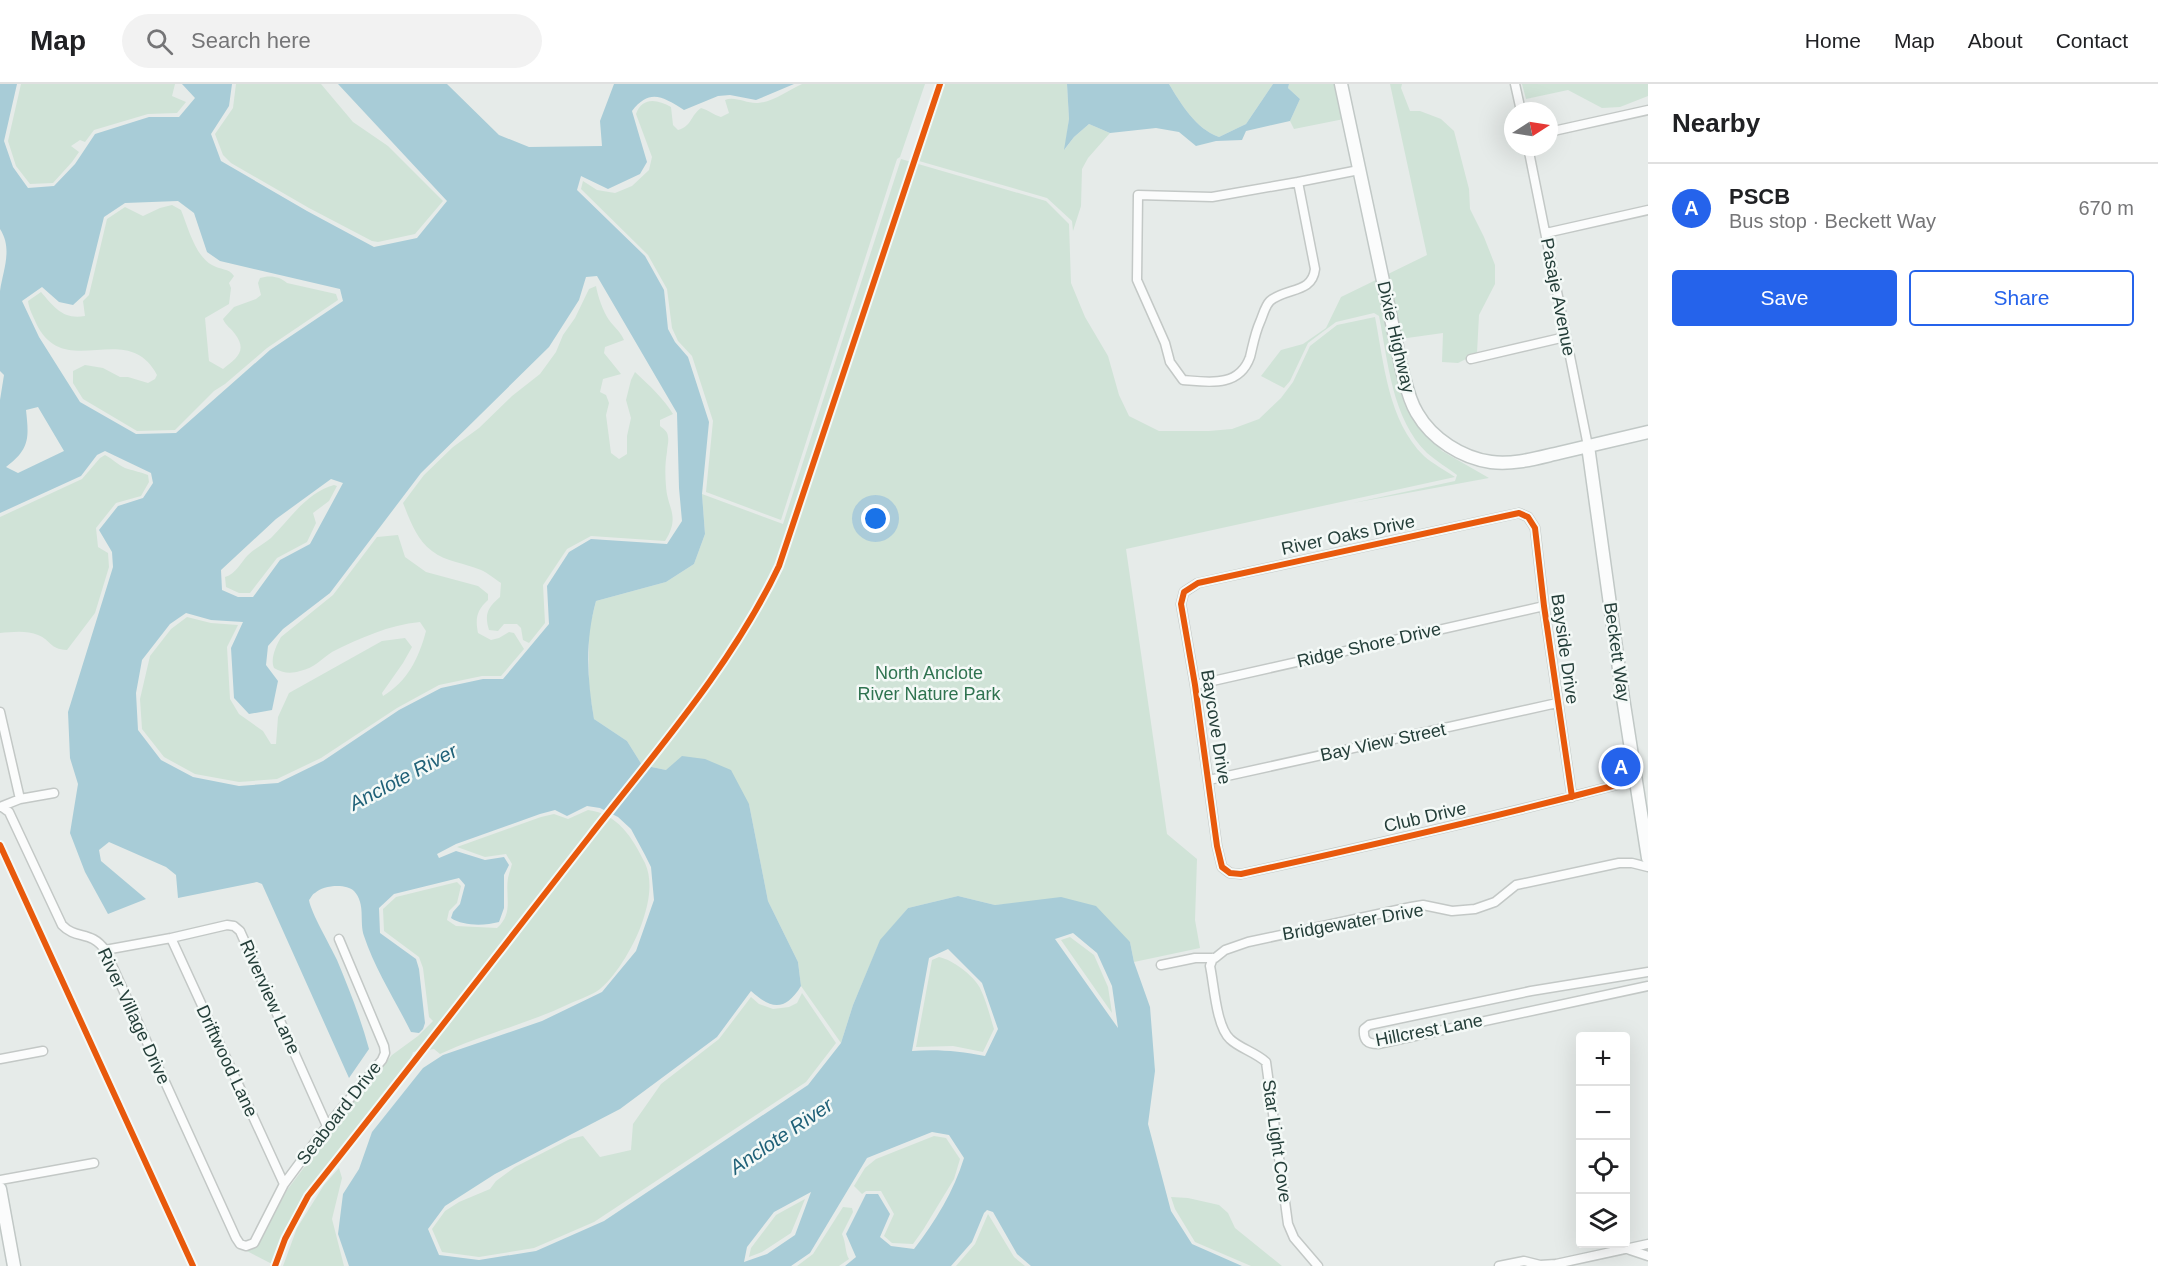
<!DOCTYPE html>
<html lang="en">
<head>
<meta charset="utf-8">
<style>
	body { margin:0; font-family:Helvetica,sans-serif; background:#f2f2f2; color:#202124 }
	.controls { position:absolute; right:18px; bottom:18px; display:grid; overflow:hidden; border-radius:6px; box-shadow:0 6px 24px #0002 }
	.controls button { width:54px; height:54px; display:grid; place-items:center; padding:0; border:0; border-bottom:2px solid #e0e0e0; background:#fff; color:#202124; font:30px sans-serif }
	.compass { position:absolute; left:1504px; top:18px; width:54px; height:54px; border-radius:50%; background:#fff; box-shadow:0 6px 24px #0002; rotate:78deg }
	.you { position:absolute; left:876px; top:435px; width:21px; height:21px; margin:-15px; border:4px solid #fff; border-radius:50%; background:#1a73e8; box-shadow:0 0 0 9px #1a73e833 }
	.badge { display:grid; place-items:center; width:39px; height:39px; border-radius:50%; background:#2563eb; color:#fff; font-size:20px; font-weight:700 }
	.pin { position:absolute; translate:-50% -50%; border:3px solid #fff; box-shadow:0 2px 6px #0006 }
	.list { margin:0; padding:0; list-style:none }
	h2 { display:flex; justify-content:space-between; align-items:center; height:78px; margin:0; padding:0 24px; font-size:26px }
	h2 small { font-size:20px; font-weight:400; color:#757577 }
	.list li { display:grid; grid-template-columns:39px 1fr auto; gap:18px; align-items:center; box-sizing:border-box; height:90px; padding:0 24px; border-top:2px solid #e0e0e0 }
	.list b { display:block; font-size:22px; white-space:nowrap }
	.list p { margin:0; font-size:20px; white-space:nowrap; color:#757577 }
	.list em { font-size:20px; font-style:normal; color:#757577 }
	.actions { display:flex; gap:12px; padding:18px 24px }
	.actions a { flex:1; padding:14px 0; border:2px solid #2563eb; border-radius:6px; text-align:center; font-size:21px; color:#2563eb }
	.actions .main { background:#2563eb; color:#fff }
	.icon { flex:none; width:33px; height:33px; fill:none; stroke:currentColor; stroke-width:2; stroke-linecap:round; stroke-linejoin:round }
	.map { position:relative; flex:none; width:1648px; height:1182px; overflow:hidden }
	header { display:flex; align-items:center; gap:36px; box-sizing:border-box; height:84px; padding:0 30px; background:#fff; border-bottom:2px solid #e0e0e0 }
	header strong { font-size:28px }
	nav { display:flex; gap:33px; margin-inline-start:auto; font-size:21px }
	.search { width:420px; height:54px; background:#f2f2f2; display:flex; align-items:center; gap:15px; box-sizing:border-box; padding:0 21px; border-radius:33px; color:#757577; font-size:22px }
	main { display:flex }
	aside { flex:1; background:#fff }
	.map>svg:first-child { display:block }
	.green { fill:#d0e3d7 }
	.water { fill:#a8ccd7; fill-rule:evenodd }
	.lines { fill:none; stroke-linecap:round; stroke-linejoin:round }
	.street-casing { stroke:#c3c8c6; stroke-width:11 }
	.secondary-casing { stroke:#c1c8c6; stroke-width:15 }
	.street { stroke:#fbfcfc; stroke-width:8 }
	.secondary { stroke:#fbfcfc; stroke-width:12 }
	.cycleway-casing { stroke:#f4f9f7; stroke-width:10 }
	.cycleway { stroke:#e8590c; stroke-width:6 }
	.labels { text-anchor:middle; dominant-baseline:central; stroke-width:5; stroke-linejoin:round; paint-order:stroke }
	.street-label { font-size:18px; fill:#243e39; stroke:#f4f9f7 }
	.park-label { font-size:18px; fill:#2f7350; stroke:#f4f9f7 }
	.water-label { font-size:20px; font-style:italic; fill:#206178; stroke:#f4f9f7 }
</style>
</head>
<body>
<header>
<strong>Map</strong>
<div class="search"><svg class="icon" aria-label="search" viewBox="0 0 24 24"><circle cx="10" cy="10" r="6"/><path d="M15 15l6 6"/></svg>Search here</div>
<nav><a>Home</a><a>Map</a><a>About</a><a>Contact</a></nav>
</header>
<main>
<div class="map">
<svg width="1648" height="1182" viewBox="0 0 1648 1182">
	<rect width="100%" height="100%" fill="#e6ebe9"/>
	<path class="green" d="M21,0H175L172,12L186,18L177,29L148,30L94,46L85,58L80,56L71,62L79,68L72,78L53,99L30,100L16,82L8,57Z
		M236,0H321L353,38L388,62L443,117L415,150L378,158L372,157L309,124L231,79L223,71L215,50L233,24Z
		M802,0H925L900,73L897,75L781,436L706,408L713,337L692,272L678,257L672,244L667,205L648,171L581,105L583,97L597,106L615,109L632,102L649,86L652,73L636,30C642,13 657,15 671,23L673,41L678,46C692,42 690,32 701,24C709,26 713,31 721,33L729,29L725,16C735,12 747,20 758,19C773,18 789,6 802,0Z
		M935,0H1067L1069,35L1065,65L1074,53L1089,40L1110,49L1088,74L1082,85L1081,122L1073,147L1072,137L1047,114L912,75Z
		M1169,0H1273L1246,40L1219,53C1196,45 1181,20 1169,0Z
		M1289,0H1336L1344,35L1294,45L1290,37L1300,15L1288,4Z
		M1390,0H1402L1401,4L1410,27H1420L1441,35L1454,47L1469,105L1470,125L1484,153L1495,181V200L1479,231L1477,269L1466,272V275L1458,279L1442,278L1443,249L1400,255L1386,191L1427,171Z
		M1522,0H1648V12L1620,23L1602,24L1568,6L1526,15Z
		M901,75L1046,117L1069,140L1071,199L1085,233L1108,272L1119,311L1129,332L1159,347H1209L1232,345L1259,335L1281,314L1293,298L1310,262L1337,241L1375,233C1384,279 1388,337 1424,372C1433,380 1445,386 1455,393L1126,465L1167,750L1197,775L1195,836L1200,864L1134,878L1130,858L1019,819L995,821L958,812L908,824L880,857L853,921L841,959L801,902L798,878L768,817L749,720L666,686L642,681L627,657L594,635L589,604V545L596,517L666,498L694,480L705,450L702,410L783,440Z
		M172,121L181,126C188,143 195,172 212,181C220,186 229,184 234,192L229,199L231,204L229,220L205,234L209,277L223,285C236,275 248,267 235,250C231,244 226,242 223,235L234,223L256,215L261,211L258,199L260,194C269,191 280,192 287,199L336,210L338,216L267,264L225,300L214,307L175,346L137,347L83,315L73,299V287L85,281L103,284L120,293H128L148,299L155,295L157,291C127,234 64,299 36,239C33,232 29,225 28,217L41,208C54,223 63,236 85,232L83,217L89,211L107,135L125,123L143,132L160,124Z
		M1378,195L1398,291L1433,356L1442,367L1489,394L1353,419L1455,397L1457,391C1448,384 1436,377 1427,369C1392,335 1388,277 1379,232L1374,229L1336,238L1308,259L1290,297L1284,304L1261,292L1281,266L1303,260L1326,244L1341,213Z
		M596,202C598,213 603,227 609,236C614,243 620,247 624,256L605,263L604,269L621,290L603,295L600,308L606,311L609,319L606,331L611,369L619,375L627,370V352L631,334L626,316L631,296L635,288C648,300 665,316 673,330L660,336V342C664,345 668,348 668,353C669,358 667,363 667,368C665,379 665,391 666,402C667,424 681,432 665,457L591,452L567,465L543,501L545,539L529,559L523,556L521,544L517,540H504L498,547L489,546C484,530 488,523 500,513L501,499C495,495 488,489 481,486C465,479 446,478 432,467C416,455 410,436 403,419L424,391L453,363L479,344L512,312L540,290L556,268L563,251L575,234L589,205Z
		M105,371C113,375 120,383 128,385C135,387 140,388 148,391L149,398L141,412L116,419L96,444L98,463L108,469L109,483L95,529L67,566C49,565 51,556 38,551C27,546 11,548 0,549V433L82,395L100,374Z
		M334,401L337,402L329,417L313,429L316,439L307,458L277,474L250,509H239L226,503L225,493C236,490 241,478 248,471C255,464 264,460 271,454C290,435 307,408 334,401Z
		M398,451L405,473L426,488L478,502L488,510V516C477,526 475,534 478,549L491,556L499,554L509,548L514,549L524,565L501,592H482L439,601L397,624L321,674L277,695L239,698L195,690L164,673L142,645L140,615L150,572L171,545L187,533L211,539L238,541L227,563L230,615L239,630L263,647L271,660H276L278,633L289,609L382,557L405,554L412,563L403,579L382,609L383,612C407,598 419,574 426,547L420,538C389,541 360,554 332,568C321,575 315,584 300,587C291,590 282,589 274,584C270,575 276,562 281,553L333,511L377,453Z
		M588,726C618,730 632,753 645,779C653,797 649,818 643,836C636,858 618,890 600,905C592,911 580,915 571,919C528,940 482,950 440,970L434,965L413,968L411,974L334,1076L285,1144L272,1180L243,1165H252L258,1161L287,1106L366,1002L392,971L418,952L433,937L429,933L423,884L419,873L384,847L383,825L396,813L457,798L461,802L457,819L449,827L447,836L456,842L497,844C514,829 505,813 508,794C509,789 511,784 512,780L506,770L485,773L457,763L541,733L554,730L568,735Z
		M1070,853L1094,871L1108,903L1112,929L1061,856Z
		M939,873C953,876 973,891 980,904C986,916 990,932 994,945L983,968L953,962L916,963L932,876Z
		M802,909L836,959L806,998L594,1138L534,1164L479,1173L442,1168L432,1145L445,1127L459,1118L490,1105L496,1097L515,1083L570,1055L583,1052L600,1073L631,1066L633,1040L661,1000L719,955L751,913L759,920L773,925L789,923L797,919Z
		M934,1052L946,1054L960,1075L954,1095L923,1146L913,1160L892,1159L884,1152L894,1130L881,1107H866L862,1110L854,1102L865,1084L876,1075Z
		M339,1084L342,1094L332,1135L344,1182H283L297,1144L324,1101Z
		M1171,1113L1188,1114L1219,1121L1228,1129L1235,1144L1282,1182H1251L1195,1158L1175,1125Z
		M805,1115L791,1149L762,1168L749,1173L751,1164L776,1131Z
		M843,1123L852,1124L853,1128L842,1150C846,1158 845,1169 849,1175L839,1182H797L813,1170Z
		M988,1130L1014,1173L1025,1182H956L975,1160Z"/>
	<path class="water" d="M0,0H17L4,57L13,83L28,104L54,102L75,80L95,50L149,33H179L195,14L182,0H232L229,22L211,50L221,77L307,127L374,163L417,154L447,117L338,0H447L499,51L529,63L602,62L600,37L614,0H794L756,16L730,11L718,12L684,26C663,13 650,4 632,27L647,78L640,90L608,105L581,92L577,106L645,172L664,206L668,245L675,258L688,273L709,338L702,410L705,450L694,480L666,498L596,517C585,557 587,594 594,635L627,657L642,681L666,686L682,672L705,675L731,686L749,720L768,817L798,878L801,902C785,928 771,925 751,907L717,953L620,1025L495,1090L445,1122L428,1145L439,1171L479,1176L536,1167L604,1137L808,1001L841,959L853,921L880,856L908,824L958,812L995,821L1061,813L1096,822L1130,858L1134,878L1150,923L1155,987L1148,1040L1171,1127L1192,1160L1242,1182H1031L1017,1170L993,1128L987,1126L984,1129L972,1158L951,1182H845L856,1173L846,1150L866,1110H878L890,1130L880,1153L891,1162L914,1165C935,1138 954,1107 964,1074L949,1051L932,1048L867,1074L810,1169L791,1182H349L338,1150L343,1110L359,1085L372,1048L423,984L443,971L542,937L602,908L636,867L654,816L651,783L645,771L631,745L618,733L600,724L587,722L567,732L555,726L540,730L456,760L437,770L439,774L456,767L485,776L504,773L509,781L504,791V824L499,838C484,842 463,842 451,834L453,828L460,820L465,801L459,794L394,810L379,824L380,849L416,875L419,885L425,939L423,945L419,949L411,948C395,916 375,885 364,852C359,837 366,820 354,807C346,799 323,801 315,809C312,810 311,814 309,816C311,829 330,861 337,876C349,905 361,935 369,965L349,994L262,800L257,798L178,814L176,791L166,783L109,758L99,766L101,777L146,815L108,830L85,788L70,749L78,700L70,674L68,628L113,483L112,468L99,446L118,422L143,414L153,399L151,389L105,367L97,371L81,392L0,429V316L4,291L0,287C0,262 0,231 0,207C3,186 13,165 0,145ZM178,117L194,129L207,168L220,177L340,205L343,217L270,266L176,349L136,350L80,318L39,253L22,217L42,203L59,218L73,221L85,210L104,133L125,119ZM597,192L677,329L679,404L682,437L667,460L591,455L569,468L547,502L549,540L503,595H483L441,604L399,626L323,677L278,699L239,702L193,693L161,676L138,646L136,609L142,576L170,540L186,529L211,536L243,538L231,564L234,614L249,630L272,626L278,597L266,581L268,562L283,545L330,509L421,389L549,263L579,216L586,193ZM38,323L64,367L18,389L6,383C30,365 29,354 26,326ZM331,395L343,399L310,460L280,476L253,513H238L222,506L221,486L276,435ZM1073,849L1097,869L1112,902L1118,944L1055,855ZM948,865L982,899L998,945L985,972C959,967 937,965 912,967L929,874ZM811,1108L795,1151L767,1170L744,1178L747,1163L774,1128Z
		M1067,0H1169C1181,20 1196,45 1219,53L1246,40L1273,0H1289L1288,4L1300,15L1290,37L1246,47L1242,56L1216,57L1196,62L1179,48L1156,44L1110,49L1089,40L1074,53L1064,66L1069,35Z"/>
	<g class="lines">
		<defs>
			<path id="street" d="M1515,0L1521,27
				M1549,48L1648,26
				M1528,63L1588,362
				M1298,98L1315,185C1312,210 1287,203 1270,217C1265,222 1263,231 1260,238C1255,249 1253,261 1250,273C1239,304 1208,298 1183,296L1170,278L1165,259L1137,196L1138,111L1212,113Z
				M1298,98L1359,86
				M1546,149L1648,126
				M1471,275L1565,253
				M1195,601L1544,522
				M0,628L20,715
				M1209,696L1557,619
				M1572,713L1544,522L1535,444L1528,433L1519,429L1198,499L1184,508L1181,520L1195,601L1217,762L1222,783L1230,789L1241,790C1373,761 1505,731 1635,696
				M0,723L20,715L54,709
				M2,723L9,728L62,841C76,856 91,846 105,866L236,1154L240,1160L246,1162L254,1159L284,1100L327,1042L382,976L385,969L384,962L339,855
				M171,854L284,1100
				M105,866L171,854L227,841L234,842L240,847L327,1042
				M1213,874L1210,882C1214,900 1216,942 1230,955C1239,964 1255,968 1266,978L1288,1140L1294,1154L1318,1182
				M1161,881L1195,874H1215L1225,866L1248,858L1411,823L1423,821L1452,827L1475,825L1495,818L1516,801L1619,779H1632L1648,783
				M1648,888L1531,907L1369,941L1364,945C1363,956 1367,960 1378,960L1648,902
				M0,975L43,967
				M0,1096L94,1079
				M1630,1166L1648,1172
				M1499,1182L1524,1177L1540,1181L1556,1180L1648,1160"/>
			<path id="secondary" d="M1341,0L1402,286C1406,301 1409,316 1417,329C1432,355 1462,374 1491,378C1514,381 1537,374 1559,369C1589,362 1618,355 1648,348
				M1588,362L1623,614L1648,774
				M0,1105L14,1182"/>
		</defs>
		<use href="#street" class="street-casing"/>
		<use href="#secondary" class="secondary-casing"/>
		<use href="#street" class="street"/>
		<use href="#secondary" class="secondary"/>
		<defs>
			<path id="cycleway" d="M1572,713L1544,522L1535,444L1528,433L1519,429L1198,499L1184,508L1181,520L1195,601L1217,762L1222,783L1230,789L1241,790C1373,761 1505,731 1635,696
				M0,761L193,1182
				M275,1182L285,1155L308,1112C403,993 496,872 590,752C657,666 732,581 779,482L940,0"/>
		</defs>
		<use href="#cycleway" class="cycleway-casing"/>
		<use href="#cycleway" class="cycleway"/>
	</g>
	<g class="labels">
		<g class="street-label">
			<text transform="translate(1558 213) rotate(79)">Pasaje Avenue</text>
			<text transform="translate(1396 253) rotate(77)">Dixie Highway</text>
			<text transform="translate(1348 451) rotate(-12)">River Oaks Drive</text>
			<text transform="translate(1369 561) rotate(-13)">Ridge Shore Drive</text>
			<text transform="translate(1565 565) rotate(82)">Bayside Drive</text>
			<text transform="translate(1617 568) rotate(82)">Beckett Way</text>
			<text transform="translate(1216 643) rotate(81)">Baycove Drive</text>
			<text transform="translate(1383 658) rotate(-12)">Bay View Street</text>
			<text transform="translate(1425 733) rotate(-13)">Club Drive</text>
			<text transform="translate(1353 838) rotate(-10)">Bridgewater Drive</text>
			<text transform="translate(270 913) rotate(66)">Riverview Lane</text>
			<text transform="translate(134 932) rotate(65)">River Village Drive</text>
			<text transform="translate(1429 946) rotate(-11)">Hillcrest Lane</text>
			<text transform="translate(227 977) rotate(65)">Driftwood Lane</text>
			<text transform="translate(339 1029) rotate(-52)">Seaboard Drive</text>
			<text transform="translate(1277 1057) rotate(82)">Star Light Cove</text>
		</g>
		<g class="park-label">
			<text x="929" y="589">North Anclote<tspan x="929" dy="21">River Nature Park</tspan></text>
		</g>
		<g class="water-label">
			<text transform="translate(403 693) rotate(-28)">Anclote River</text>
			<text transform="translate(781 1052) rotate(-34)">Anclote River</text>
		</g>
	</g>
</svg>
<div class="controls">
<button>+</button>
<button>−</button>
<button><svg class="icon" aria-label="locate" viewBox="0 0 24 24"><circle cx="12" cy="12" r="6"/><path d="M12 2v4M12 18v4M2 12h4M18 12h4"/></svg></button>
<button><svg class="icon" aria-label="layers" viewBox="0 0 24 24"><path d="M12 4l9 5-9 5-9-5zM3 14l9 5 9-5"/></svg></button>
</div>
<svg class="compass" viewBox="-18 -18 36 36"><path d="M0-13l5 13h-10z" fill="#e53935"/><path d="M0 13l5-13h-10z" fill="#757577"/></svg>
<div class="you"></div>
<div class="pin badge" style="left:1621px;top:683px">A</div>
</div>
<aside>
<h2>Nearby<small></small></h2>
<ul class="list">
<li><span class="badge">A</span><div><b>PSCB</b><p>Bus stop · Beckett Way</p></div><em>670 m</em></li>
</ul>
<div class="actions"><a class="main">Save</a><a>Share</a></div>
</aside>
</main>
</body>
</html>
